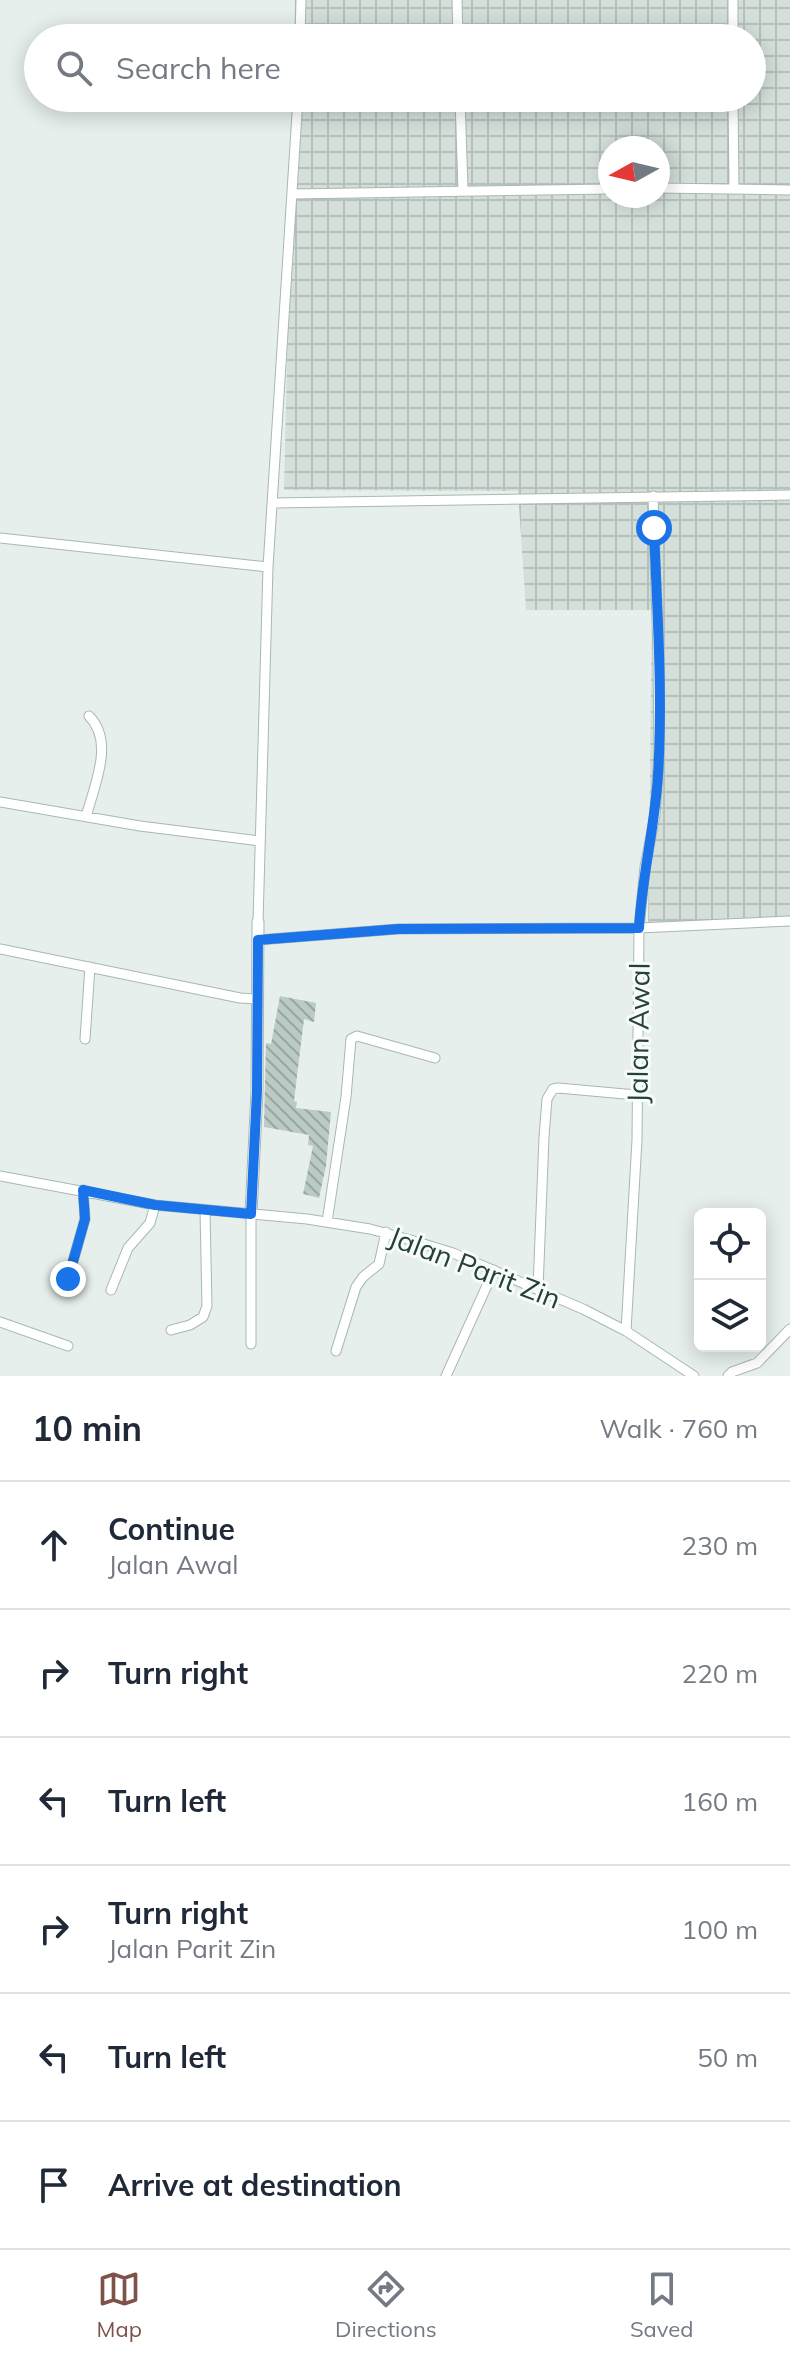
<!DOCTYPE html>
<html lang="en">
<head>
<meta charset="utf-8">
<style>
	body { margin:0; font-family:Mulish,sans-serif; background:#f6f6f7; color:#1f2937 }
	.controls { position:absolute; right:24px; bottom:24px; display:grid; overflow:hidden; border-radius:12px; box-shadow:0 4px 20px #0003 }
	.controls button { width:72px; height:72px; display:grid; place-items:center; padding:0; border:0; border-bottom:2px solid #e0e1e3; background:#fff; color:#1f2937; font:40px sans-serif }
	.compass { position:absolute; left:598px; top:136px; width:72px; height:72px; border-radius:50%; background:#fff; box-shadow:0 4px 20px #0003; rotate:262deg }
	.stop { position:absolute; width:24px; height:24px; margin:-18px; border:6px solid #1a73e8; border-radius:50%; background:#fff }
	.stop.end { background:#1a73e8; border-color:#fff; box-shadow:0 2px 8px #0008 }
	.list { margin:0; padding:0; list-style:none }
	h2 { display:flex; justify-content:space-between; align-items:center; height:104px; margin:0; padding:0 32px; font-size:34px }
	h2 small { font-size:26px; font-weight:400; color:#747a83 }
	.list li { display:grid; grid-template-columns:52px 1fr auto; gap:24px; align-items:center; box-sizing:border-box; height:128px; padding:0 32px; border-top:2px solid #e0e1e3 }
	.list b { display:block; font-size:30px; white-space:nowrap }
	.list p { margin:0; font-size:26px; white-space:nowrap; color:#747a83 }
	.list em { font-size:26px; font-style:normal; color:#747a83 }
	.icon { flex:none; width:44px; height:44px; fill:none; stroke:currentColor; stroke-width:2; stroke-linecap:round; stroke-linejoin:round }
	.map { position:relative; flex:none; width:790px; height:1376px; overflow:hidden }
	.search { position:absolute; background:#fff; box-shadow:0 4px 20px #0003; left:24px; right:24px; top:24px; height:88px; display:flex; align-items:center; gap:20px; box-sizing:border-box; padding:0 28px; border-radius:44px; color:#747a83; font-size:30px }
	.sheet { height:872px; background:#fff }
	nav { display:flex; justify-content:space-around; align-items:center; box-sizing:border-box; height:112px; border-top:2px solid #e0e1e3; background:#fff; font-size:22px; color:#747a83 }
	nav a { display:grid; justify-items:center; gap:4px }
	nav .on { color:#7f5249 }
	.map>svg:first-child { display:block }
	.industrial { fill:url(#industrial-grid); fill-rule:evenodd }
	.building { fill:url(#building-back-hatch) }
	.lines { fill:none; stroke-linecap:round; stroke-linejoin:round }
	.minor-casing { stroke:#a8b8b2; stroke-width:11 }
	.tertiary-casing { stroke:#a8b8b2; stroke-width:13 }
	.minor { stroke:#fff; stroke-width:9 }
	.tertiary { stroke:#fff; stroke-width:11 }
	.route { stroke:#1a73e8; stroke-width:10 }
	.labels { text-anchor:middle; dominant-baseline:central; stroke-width:6; stroke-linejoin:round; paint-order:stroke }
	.street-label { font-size:28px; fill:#24423a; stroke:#f7fbf9 }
</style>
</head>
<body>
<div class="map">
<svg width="790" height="1376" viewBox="0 0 790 1376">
	<defs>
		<pattern id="industrial-grid" width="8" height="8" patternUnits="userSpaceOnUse" patternTransform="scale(2)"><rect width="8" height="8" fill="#d4dfda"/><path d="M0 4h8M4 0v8" fill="none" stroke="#b6c1bc"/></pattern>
		<pattern id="building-back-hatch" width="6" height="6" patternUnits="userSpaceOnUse" patternTransform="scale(2)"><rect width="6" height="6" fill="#bbcac4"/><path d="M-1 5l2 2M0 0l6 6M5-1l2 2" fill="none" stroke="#98a6a0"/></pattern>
	</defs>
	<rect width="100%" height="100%" fill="#e6efeb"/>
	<path class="industrial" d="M295,0H790V920L648,928L652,610H526L518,491L284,490L293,98H752V38H294ZM610,148H658V196H610Z"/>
	<path class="building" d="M280,996L316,1003L314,1022L304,1019L294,1101L297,1102L296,1108L331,1112L326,1166L319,1198L303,1194L313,1146L308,1145L309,1135L264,1127L266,1043L271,1044Z"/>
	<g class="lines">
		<defs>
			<path id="minor" d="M457,0L458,38
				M300,38L301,0
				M733,38V0
				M460,98L463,190
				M733,98L734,189
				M658,188L790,190
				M292,194L610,189
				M273,503L790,495
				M0,538L268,567
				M0,802L140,826L260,841
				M86,817C94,786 115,742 89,716
				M258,922L268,567L298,98
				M258,940L398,929L639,928L790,921
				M0,949L240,998L258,999
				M85,1039L90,967
				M0,1176L155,1205L307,1219L370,1229L414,1241L453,1253L583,1309L626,1331L694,1376
				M251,1214V1344
				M327,1222L346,1097L351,1039L357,1036L435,1058
				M68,1279L85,1219L83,1190
				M538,1289L544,1137L547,1099L553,1089L558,1088L636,1095
				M111,1290L128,1248L150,1223L155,1205
				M0,1322L68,1346
				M171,1330L190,1325L203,1317L207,1306L205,1211
				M626,1331L637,1140L639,928L645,867L655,815L659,752L658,652L653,496
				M336,1351L356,1287L363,1277L379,1264L386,1232
				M446,1376L494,1270
				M728,1376L732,1372L757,1363L790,1329"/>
			<path id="tertiary" d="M251,1214L257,1091L258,922"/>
		</defs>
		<use href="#minor" class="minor-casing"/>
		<use href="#tertiary" class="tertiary-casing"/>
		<use href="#minor" class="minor"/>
		<use href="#tertiary" class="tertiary"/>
	</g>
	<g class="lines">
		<path class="route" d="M68,1279L85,1219L83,1190L155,1205L251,1214L257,1091L258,940L398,929L639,928C642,876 655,826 658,775C663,693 657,610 654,528"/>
	</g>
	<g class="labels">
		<g class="street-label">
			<text transform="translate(638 1033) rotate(-89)">Jalan Awal</text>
			<text transform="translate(475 1267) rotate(21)">Jalan Parit Zin</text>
		</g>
	</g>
</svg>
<div class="controls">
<button><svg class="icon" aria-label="locate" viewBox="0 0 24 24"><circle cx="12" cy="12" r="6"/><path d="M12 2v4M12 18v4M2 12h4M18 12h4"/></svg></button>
<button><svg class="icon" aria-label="layers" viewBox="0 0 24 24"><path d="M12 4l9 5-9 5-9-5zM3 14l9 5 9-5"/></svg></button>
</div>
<svg class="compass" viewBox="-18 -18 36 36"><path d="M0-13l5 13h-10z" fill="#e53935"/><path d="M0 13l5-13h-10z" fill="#747a83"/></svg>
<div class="stop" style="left:654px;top:528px"></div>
<div class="stop end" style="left:68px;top:1279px"></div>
<div class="search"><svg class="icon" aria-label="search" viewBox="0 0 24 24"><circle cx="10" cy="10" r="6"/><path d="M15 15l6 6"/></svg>Search here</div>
</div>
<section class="sheet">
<h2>10 min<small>Walk · 760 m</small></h2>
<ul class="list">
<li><svg class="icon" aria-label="ahead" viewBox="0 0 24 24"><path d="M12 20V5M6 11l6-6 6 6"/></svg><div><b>Continue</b><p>Jalan Awal</p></div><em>230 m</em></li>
<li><svg class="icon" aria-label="right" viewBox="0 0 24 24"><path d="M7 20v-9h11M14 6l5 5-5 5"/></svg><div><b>Turn right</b></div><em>220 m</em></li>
<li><svg class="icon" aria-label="left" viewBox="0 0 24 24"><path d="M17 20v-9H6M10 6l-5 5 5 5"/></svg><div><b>Turn left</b></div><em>160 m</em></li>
<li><svg class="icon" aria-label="right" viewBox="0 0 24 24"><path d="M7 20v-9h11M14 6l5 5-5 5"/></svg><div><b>Turn right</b><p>Jalan Parit Zin</p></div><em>100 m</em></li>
<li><svg class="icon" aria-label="left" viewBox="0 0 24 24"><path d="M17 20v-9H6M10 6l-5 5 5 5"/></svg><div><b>Turn left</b></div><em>50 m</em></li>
<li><svg class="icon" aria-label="arrive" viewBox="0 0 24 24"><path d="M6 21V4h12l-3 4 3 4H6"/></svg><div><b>Arrive at destination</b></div></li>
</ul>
</section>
<nav>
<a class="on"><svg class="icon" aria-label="map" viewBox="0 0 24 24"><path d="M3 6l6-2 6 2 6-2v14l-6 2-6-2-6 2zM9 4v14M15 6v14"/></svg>Map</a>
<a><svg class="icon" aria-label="directions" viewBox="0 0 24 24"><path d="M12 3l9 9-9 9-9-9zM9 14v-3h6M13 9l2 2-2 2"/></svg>Directions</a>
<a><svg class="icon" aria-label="saved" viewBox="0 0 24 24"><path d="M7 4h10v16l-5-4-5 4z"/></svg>Saved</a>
</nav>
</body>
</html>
